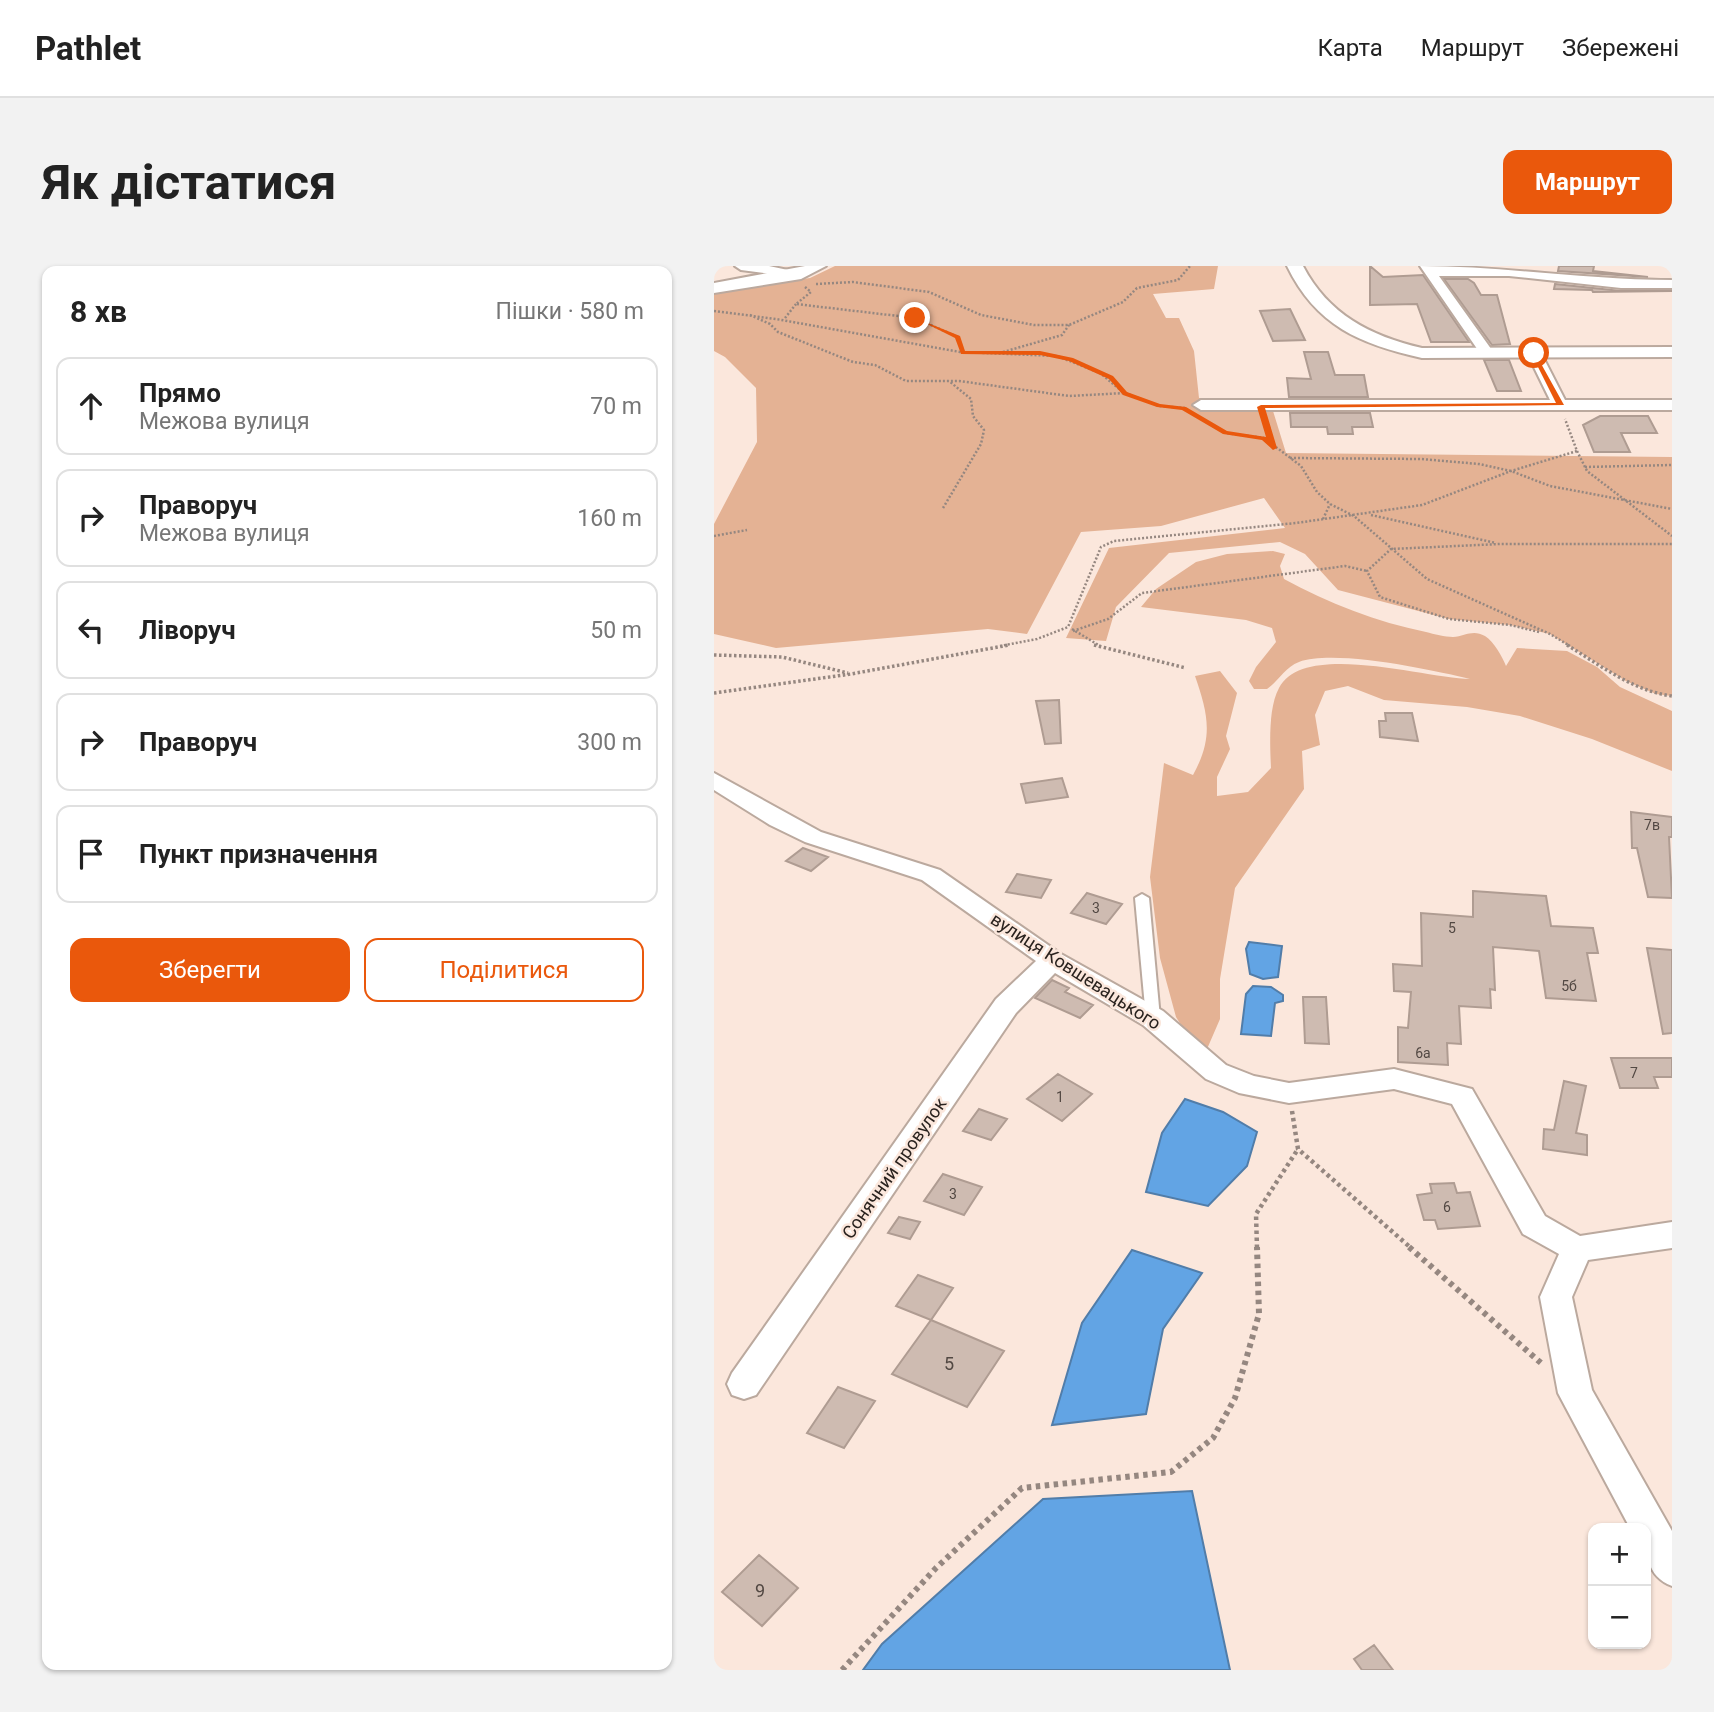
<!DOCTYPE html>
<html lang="uk">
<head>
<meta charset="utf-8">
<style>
	body { margin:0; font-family:Roboto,sans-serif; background:#f2f2f2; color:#222 }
	.controls { position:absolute; right:21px; bottom:21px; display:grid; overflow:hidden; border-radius:14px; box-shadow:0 2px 5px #0004 }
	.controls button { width:63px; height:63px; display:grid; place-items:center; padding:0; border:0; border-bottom:2px solid #e0e0e0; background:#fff; color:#222; font:35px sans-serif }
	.stop { position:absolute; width:21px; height:21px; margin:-16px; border:5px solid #ea580c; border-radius:50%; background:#fff }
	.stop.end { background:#ea580c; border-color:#fff; box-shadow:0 2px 7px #0008 }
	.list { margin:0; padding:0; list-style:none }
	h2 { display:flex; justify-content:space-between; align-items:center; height:91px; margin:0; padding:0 28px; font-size:30px }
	h2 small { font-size:23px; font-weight:400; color:#767676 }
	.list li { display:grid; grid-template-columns:46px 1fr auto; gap:21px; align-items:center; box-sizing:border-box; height:98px; margin:0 14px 14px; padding:0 14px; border:2px solid #e0e0e0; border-radius:14px }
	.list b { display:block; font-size:26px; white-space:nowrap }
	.list p { margin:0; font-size:23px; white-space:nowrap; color:#767676 }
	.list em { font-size:23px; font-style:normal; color:#767676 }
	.actions { display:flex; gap:14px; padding:21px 28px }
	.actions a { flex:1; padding:16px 0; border:2px solid #ea580c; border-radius:14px; text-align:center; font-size:24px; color:#ea580c }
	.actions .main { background:#ea580c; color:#fff }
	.icon { flex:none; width:38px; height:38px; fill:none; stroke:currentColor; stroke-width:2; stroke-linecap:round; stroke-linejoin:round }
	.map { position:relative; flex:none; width:958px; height:1404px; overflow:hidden; border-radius:14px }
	header { display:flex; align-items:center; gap:42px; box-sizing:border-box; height:98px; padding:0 35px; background:#fff; border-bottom:2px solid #e0e0e0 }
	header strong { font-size:33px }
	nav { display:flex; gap:38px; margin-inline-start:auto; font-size:24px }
	.intro { display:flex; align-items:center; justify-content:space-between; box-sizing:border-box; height:168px; padding:0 42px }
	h1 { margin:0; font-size:49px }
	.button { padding:18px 32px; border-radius:14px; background:#ea580c; color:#fff; font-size:24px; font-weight:700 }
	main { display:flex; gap:42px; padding:0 42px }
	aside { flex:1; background:#fff; border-radius:14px; box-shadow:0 2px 5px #0004 }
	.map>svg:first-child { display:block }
	.green { fill:#e4b294 }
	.water { fill:#62a4e4; stroke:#517da9; stroke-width:2 }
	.building { fill:#cebbb1; stroke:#af9c92; stroke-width:2 }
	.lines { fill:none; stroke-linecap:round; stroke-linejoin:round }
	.service-casing { stroke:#bba99e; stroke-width:4 }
	.minor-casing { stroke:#bba99e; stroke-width:4 }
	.tertiary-casing { stroke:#bba99e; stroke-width:4 }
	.path-far3 { stroke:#958780; stroke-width:2.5; stroke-dasharray:2 2; stroke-linecap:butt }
	.path-far2 { stroke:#958780; stroke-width:3.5; stroke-dasharray:2.5 2.5; stroke-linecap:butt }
	.path-far1 { stroke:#958780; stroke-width:4.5; stroke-dasharray:3.5 3.5; stroke-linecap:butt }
	.path { stroke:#958780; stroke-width:6; stroke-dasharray:4.5 4.5; stroke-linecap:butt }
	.service { fill:#fff; fill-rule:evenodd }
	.minor { fill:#fff; fill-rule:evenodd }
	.tertiary { fill:#fff; fill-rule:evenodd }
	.route { fill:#ea580c }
	.labels { text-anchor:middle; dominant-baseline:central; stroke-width:5; stroke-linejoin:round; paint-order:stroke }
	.number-label { font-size:14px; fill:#524843 }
	.street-label { font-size:18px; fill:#29221e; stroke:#fbe7dc }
	.near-number-label { font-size:18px; fill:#524843 }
</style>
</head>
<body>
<header>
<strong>Pathlet</strong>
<nav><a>Карта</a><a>Маршрут</a><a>Збережені</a></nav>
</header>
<div class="intro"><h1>Як дістатися</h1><a class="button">Маршрут</a></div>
<main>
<aside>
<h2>8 хв<small>Пішки · 580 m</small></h2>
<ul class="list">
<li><svg class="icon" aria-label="ahead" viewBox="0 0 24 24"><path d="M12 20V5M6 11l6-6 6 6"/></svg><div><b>Прямо</b><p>Межова вулиця</p></div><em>70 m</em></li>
<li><svg class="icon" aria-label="right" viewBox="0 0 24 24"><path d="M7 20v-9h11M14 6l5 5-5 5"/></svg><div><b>Праворуч</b><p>Межова вулиця</p></div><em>160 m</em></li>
<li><svg class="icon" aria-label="left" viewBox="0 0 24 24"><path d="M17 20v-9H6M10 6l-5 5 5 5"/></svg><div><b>Ліворуч</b></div><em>50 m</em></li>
<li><svg class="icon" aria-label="right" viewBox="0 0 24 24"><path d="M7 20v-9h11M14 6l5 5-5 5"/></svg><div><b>Праворуч</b></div><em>300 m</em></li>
<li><svg class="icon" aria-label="arrive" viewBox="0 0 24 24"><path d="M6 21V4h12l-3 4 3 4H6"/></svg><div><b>Пункт призначення</b></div></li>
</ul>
<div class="actions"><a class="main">Зберегти</a><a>Поділитися</a></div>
</aside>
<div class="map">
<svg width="958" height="1404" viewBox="0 0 958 1404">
	<rect width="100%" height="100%" fill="#fbe7dc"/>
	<path class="green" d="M121,0H504L500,23L439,28L452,52H465L480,85L485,132H555L572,187L958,191V430L942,428L912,415L836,368L796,359L735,353L624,324L591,288L566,276L455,287L402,341L392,375L352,372L395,282L571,262L550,232L447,260L367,266L313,368L274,363L62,382L0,368V258L43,176L42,122L11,91L0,85V25L96,12Z
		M559,285L571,288L566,300L570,313C614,337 663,356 712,366C720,368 731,371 739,371C751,370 759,363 771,370C780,376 788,390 792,400L803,382L853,385L883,401L906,421L958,445V505L878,473L806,450L753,441L670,434L634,420L611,425L601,449L606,479L588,485L590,523L521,622L506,713V753L493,783L477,775L462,751L446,692L436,611L450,497L479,509C500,471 494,448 481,410L506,405L523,427L512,470L516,483L503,511V530L534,526L557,502C556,480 554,442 565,422C590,374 713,413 756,413C718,404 621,383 585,396C571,401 565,415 553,423H540L535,415L542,401L562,376L558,362L532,354L427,341L442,323L482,296L513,288Z"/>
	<path class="water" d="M535,676L568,680L564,711L549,713L536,708L532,683Z
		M539,720L557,721L569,729V735L561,737L557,770L527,768L532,728Z
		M471,833L509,846L543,866L533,900L494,940L432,926L448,867Z
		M418,984L488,1007L449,1063L432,1148L338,1159L368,1057Z
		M478,1225L516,1404H149L168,1378L329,1233Z"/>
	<path class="building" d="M656,0L669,11L709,9L755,76H717L703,38L656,39Z
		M845,0H880L879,5L934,11L844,5Z
		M730,13H754L760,17L767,29H783L796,78L778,79Z
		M841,18L907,25H958L879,26L878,24L840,23Z
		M576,43L591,74L559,75L546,45Z
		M590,86H614L621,109H650L654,131H575L573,112L597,113Z
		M770,94H795L807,125H783Z
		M576,147H656L659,161H638L639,168H614L613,161H577Z
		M886,150H934L943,167H907L916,186H880L869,159Z
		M345,434L347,477L331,478L322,435Z
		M671,447H698L704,475L666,471L665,455H672Z
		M348,512L354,531L312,537L307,518Z
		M917,546L958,551V571H955L958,632L934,631L923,582H918Z
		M89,582L114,591L97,605L72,595Z
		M303,608L337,614L327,632L292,626Z
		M759,625L832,630L837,660L879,662L884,687H873L882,735L832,732L825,685L779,681L781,724L776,723L777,742L745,740L747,778L733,777L734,799L684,796V761L694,762L697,726L680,725L679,698L708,700L707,647L759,651Z
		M373,627L408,638L392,658L357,647Z
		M933,682L958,684V767L949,768Z
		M338,714L355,722L351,726L379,739L366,752L321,732Z
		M589,731H612L615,778L591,777Z
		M897,792H958V811H940L944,822H906Z
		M344,808L378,828L348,855L313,833Z
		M850,815L872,820L862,867L873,869V889L829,883L830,863L840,864Z
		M265,843L293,853L277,874L249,865Z
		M229,908L268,921L250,949L210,935Z
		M740,917L743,927L756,926L766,960L724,963L721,954H710L703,929L718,927L716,918Z
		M185,951L206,956L196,973L174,967Z
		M204,1009L239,1022L217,1054L182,1040Z
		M217,1054L290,1085L253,1141L178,1108Z
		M124,1121L161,1135L130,1182L93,1167Z
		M45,1289L84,1322L48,1360L8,1326Z
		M660,1379L679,1404H648L640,1393Z"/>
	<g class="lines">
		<defs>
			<path id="service" d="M428,628L435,632L446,752L439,757L432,752L421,632Z"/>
			<path id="minor" d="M21,0H55L93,8L87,12L27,4Z
				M706,0C788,0 874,14 958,14V22H907L795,10H725L780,87L773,91L768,90Z
				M820,83L827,87L851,134H958V144H487L479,139L487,134H836L813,87Z
				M0,507L107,566L226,604L347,688L449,745L512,799L540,810L575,817L680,803L758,823L831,950L866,970L958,956V982L874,994L858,1031L878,1124L958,1265V1320C932,1310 932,1287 932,1262H916L844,1127L826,1031L845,988L809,968L738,838L680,823L575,837L525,827L492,813L429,759L341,707L302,747L42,1129L30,1133L18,1129L13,1118L18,1107L282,733L322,695L208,614L91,576L56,559L0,524Z"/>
			<path id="tertiary" d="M91,0H112L87,13L0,27V17Z
				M573,0H589C614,48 656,70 708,82L958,81V91L708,92C646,78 602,60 573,0Z"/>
		</defs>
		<use href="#service" class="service-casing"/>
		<use href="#minor" class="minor-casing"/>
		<use href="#tertiary" class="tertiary-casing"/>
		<path class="path-far3" d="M102,18L139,16L215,26L267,49L320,59H355L409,36L423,22L464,14L476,0
			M91,21L97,26L82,38L201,52L244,71L249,86
			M0,45L62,53L246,86L343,90L386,107L410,127
			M36,49L56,58L64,66L139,96L161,99L192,115H245L355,130L411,127L445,140L471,142
			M71,52L82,38
			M289,86L348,69L355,59
			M550,153L559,181
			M492,156L512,167L550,172L587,200L603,226L616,238L640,250L713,313L836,368L856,380
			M863,185L873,205L958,270
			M576,192L707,193L765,198L797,205L836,220L958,243
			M871,201L958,199
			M229,242L267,178L270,164L259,150L257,133L235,115
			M657,249L782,277
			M609,253L616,238
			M0,270L33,264
			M358,363L386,380
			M359,365L394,353L428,327L631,300L653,305
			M825,366L796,359L735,353L666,331L653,305L677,283L786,278H958
			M286,380L323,373L354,361L387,281L400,275L582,257L708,239L797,205L863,185L851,153"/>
		<path class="path-far2" d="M380,379L472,402
			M853,379C886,399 919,425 958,430
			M0,389L68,391L134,407
			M0,427L137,408L295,379"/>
		<path class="path-far1" d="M578,845L584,883L697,982
			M543,982L542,948L584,883"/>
		<path class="path" d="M695,981L827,1097
			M128,1404L222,1302L308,1222L457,1206L499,1172L521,1132L545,1048L543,981"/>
		<use href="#service" class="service"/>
		<use href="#minor" class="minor"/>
		<use href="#tertiary" class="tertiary"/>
	</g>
	<path class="route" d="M199,51L246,70L251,85H326L359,92L399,110L413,126L446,138L472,141L513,165L552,171L543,141L547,139L842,137L817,87L820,85L850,139L551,142L563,182L559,184L548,174L509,168L468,144L443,141L409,129L395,113L355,95L326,89L247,88L241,72Z"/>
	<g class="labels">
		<g class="number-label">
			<text x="938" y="559">7в</text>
			<text x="382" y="642">3</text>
			<text x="738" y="662">5</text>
			<text x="855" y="720">5б</text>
			<text x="709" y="787">6а</text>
			<text x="920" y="807">7</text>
			<text x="346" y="831">1</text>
			<text x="239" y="928">3</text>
			<text x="733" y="941">6</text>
		</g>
		<g class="street-label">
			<text transform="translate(362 705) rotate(33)">вулиця Ковшевацького</text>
			<text transform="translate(180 902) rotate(-55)">Сонячний провулок</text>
		</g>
		<g class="near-number-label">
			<text x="235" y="1097">5</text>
			<text x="46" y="1324">9</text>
		</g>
	</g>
</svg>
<div class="controls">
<button>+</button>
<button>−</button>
</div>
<div class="stop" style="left:820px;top:87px"></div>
<div class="stop end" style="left:201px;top:52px"></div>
</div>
</main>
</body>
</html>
